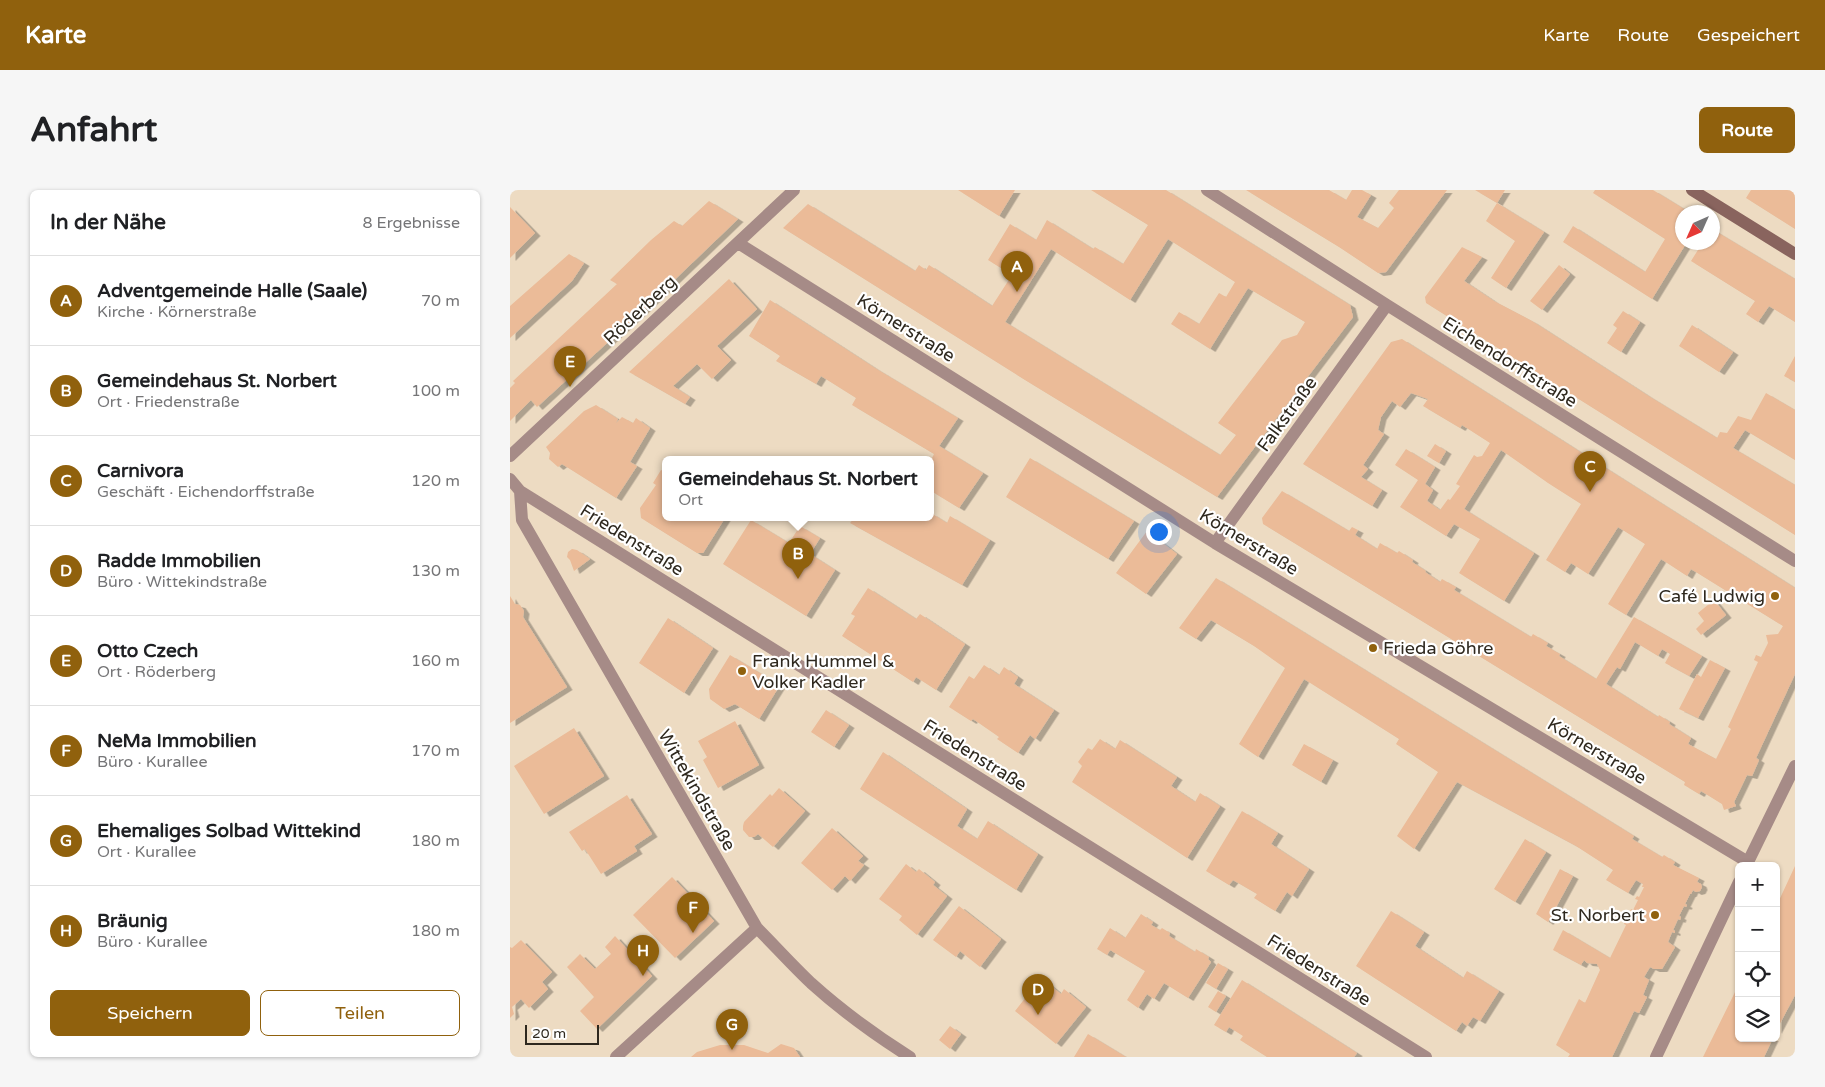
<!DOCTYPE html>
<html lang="de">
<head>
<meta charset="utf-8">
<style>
	body { margin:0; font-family:"Varela Round",sans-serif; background:#f6f6f6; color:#202124 }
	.controls { position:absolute; right:15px; bottom:15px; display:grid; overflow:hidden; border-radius:8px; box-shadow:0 1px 4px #0004 }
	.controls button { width:45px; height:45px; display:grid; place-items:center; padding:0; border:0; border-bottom:1px solid #e0e0e0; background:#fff; color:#202124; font:25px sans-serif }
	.compass { position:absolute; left:1165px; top:15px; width:45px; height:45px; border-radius:50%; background:#fff; box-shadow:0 1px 4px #0004; rotate:225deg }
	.scale { position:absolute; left:15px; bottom:12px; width:74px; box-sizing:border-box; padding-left:5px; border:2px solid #2e281e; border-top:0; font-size:14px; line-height:18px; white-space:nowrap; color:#2e281e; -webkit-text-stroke:4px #fff; paint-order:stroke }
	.you { position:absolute; left:648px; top:341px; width:18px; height:18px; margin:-12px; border:4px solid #fff; border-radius:50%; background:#1a73e8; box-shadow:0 0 0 8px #1a73e833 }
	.badge { display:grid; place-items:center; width:32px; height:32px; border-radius:50%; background:#90610d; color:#fff; font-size:16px; font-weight:700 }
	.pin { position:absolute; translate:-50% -41px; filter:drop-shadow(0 1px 2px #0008) }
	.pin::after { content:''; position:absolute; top:26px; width:18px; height:15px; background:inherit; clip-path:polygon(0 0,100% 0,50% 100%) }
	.popup { position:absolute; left:152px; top:266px; width:272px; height:65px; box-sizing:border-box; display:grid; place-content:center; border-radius:8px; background:#fff; filter:drop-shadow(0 1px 4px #0005); font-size:16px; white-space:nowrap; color:#757577 }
	.popup b { font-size:19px; color:#202124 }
	.popup::after { content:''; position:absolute; left:50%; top:100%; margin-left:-10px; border:10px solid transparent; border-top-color:#fff }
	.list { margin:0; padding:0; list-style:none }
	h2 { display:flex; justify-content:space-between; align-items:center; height:65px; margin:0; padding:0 20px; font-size:21px }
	h2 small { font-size:16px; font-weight:400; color:#757577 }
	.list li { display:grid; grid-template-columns:32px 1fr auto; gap:15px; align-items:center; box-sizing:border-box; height:90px; padding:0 20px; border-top:1px solid #e0e0e0 }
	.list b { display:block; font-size:19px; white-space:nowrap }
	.list p { margin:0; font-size:16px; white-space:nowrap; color:#757577 }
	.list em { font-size:16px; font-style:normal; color:#757577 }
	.actions { display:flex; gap:10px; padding:15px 20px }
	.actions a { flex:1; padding:11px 0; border:1px solid #90610d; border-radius:8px; text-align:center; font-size:18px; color:#90610d }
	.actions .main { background:#90610d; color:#fff }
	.icon { flex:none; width:28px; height:28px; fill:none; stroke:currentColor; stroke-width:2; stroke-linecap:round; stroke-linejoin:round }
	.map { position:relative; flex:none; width:1285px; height:867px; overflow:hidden; border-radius:8px }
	header { display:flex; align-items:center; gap:30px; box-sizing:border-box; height:70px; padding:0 25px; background:#90610d; color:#fff }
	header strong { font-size:24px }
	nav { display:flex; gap:28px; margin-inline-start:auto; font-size:18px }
	.intro { display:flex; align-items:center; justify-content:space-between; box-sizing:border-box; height:120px; padding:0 30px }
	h1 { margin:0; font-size:35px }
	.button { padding:12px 22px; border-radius:8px; background:#90610d; color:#fff; font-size:18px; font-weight:700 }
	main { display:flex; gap:30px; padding:0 30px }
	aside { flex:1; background:#fff; border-radius:8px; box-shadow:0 1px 4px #0004 }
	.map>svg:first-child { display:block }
	.building { fill:#ebbb98; fill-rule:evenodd; filter:url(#shadow) }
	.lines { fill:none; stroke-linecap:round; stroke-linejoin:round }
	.street { stroke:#a68b87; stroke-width:12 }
	.secondary { stroke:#89645e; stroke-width:12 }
	.poi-dot { fill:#90610d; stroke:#fff; stroke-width:2 }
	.labels { text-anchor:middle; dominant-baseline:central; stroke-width:4.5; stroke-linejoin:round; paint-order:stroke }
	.street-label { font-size:18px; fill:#2e281e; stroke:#fff }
	.poi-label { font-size:18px; fill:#2e281e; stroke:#fff; text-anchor:end }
</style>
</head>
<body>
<header>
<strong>Karte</strong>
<nav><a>Karte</a><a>Route</a><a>Gespeichert</a></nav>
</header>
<div class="intro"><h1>Anfahrt</h1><a class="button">Route</a></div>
<main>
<aside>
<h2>In der Nähe<small>8 Ergebnisse</small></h2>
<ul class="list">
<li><span class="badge">A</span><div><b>Adventgemeinde Halle (Saale)</b><p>Kirche · Körnerstraße</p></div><em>70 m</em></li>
<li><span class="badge">B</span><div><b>Gemeindehaus St. Norbert</b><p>Ort · Friedenstraße</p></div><em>100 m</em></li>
<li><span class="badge">C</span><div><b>Carnivora</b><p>Geschäft · Eichendorffstraße</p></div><em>120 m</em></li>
<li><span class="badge">D</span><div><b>Radde Immobilien</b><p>Büro · Wittekindstraße</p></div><em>130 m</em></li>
<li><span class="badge">E</span><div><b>Otto Czech</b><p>Ort · Röderberg</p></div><em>160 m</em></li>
<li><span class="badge">F</span><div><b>NeMa Immobilien</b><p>Büro · Kurallee</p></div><em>170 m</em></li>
<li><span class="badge">G</span><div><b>Ehemaliges Solbad Wittekind</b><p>Ort · Kurallee</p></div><em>180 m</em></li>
<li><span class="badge">H</span><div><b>Bräunig</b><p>Büro · Kurallee</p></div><em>180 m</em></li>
</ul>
<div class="actions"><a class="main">Speichern</a><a>Teilen</a></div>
</aside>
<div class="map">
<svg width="1285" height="867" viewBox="0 0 1285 867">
	<defs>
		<filter id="shadow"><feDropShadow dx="5.5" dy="3" stdDeviation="0" flood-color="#0004"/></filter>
	</defs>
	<rect width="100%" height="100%" fill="#eddbc2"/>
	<path class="building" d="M448,0H505L489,26Z
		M581,0H656L840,115L843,127L707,307L515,190L273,38L298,14L405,81L409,75L416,80L419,75L482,116L502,85L478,70L500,34L526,50L537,30L583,59L585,57L613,74L638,35ZM658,49L725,92L716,107L709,103L689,134L669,122L661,134L700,159L738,98L795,132L787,145L772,150L708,233L726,245L710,265L495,132L541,59L620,110Z
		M736,0H819L836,10L842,0H852L861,5L847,27L868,38L884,18L879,13L889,0H937L876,82L868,83L829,57Z
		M965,0H995L987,13Z
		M1085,0H1143L1179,22H1172V52H1177L1142,109L1053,52L1063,36L1135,82L1155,49L1083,3Z
		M1241,0H1285V39L1236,8Z
		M199,11L228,29L132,121L27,217L21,210L0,231V198L5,193L3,191L107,94L100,90L141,50L164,31L172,36Z
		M987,13L1034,42L996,98L981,88L1005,51L976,31Z
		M0,17L25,43L0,68Z
		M1202,39L1285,89V132L1259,116L1248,132L1236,124L1245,111L1181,71L1193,52H1202Z
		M952,57L972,67L954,91L984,111L1022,131L1137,205L1207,248L1210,242L1217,243L1228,226L1241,230L1256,203L1285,220V270L1235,240L1223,258L1285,295V345L916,113L915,107Z
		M59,64L74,73L62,91L0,148V116Z
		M1049,75L1060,84L1032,120L1020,111Z
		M219,89L247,119L207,156L221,170L202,189L187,174L163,196L180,207L175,214L119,182Z
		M260,110L365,178L448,228L429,256L473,283L449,318L421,301V270L424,264L342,215L346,208L311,186L306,194L266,171L270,166L239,146Z
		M1113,121L1130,132L1111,162L1097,153L1107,138L1103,135Z
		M1182,135L1223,162L1209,182L1169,156Z
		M892,149L1285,398V484L1246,568L1249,570L1242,586L1237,585L1224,612L1226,616L1214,620L1212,614L1191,601L1189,604L1174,595L1175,592L753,334L752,328L772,301L839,341L842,337L848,340L845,345L867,359L870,353L887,363L889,361L903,370L902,372L916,381L915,382L930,392L932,389L946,397L944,400L1021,447L1023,444L1038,453L1036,456L1050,464L1049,466L1086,489L1124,427L1192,466L1179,486L1155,473L1160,464L1152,459L1148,466L1125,452L1110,479L1107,477L1096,494L1148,527L1149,525L1160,532L1159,534L1181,548L1178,554L1206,569L1221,539L1218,537L1248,472L1244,470L1246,465L1251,467L1258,453L1256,445L1268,444L1273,436L1181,379L1177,386L1151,369L1116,425L1098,414L1135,354L1108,337L1078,384L1061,373L1055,382L1036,370L1071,314L1038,293L991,260L954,319L1024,363L994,411L949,383L970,349L944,334L936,346L890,317L908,290L885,275L896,259L925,277L915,294L923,300L917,311L930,320L938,309L940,310L950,296L946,294L964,265L967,267L972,266L980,253L952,235L950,238L913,216L918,209L901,203L890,217L882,211L871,227L868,240L874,244L853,275L858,279L851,287L872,300L862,316L793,274L881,152Z
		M1285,166V192L1274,186Z
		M86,215L108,229L106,233L112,227L123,233L126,228L140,238L120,272L127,276L106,308L52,274L48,277L39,269L40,263L36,257L74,221Z
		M925,254L936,261L929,273L917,266Z
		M520,268L624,331L598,369L496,307Z
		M151,280L156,282V328H215L193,363H187L131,328L130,318L146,295L143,293Z
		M421,323L437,333L440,326L480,350L452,395L340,333L344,328H421Z
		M241,330L279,353L290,336L310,348L300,364L325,380L296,426L213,374Z
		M637,341L667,364L636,404L606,383Z
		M62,359L67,360L80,369L64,381L60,370L57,367L58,362Z
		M706,388L1124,646L1122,649L1152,667L1154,665L1165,672L1163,675L1189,688L1187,692L1191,694L1192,697L1190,701L1186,702L1183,700L1181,704H1180L1175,714L1177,715L1176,717L1174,716L1169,726L1171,727L1170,730L1168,729L1163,740L1165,741V743L1162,742L1158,752L1165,757L1152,779H1144L1140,777L1134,787L1139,790L1133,805L1137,807L1129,823L1124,821L1102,867H1058L1060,864L1046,855L1069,809L1075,813L1090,780L1087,774L1077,773L1074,770L1071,775L1043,760L1053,740L1100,768L1116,735L1114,734L1115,731L1117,732L1122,723L1120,722L1121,719L1123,720L1128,710L1125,709L1127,706L1129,707L1134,697H1132L1133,694L1126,690L1118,703L1096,690L1103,680L1066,656L947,592L904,659L887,646L928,582L886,554L889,549L794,489L748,567L729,554L775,478L744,456L701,430L686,449L669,438Z
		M358,398L406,429L410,424L455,454L426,500L406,487L403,492L332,446L345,426L341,424Z
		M0,406L5,414L10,415L14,421L13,427L57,497L0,533Z
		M1204,410L1216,425L1191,445L1186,439L1194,431L1188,423Z
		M158,428L203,458L174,503L129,473Z
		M220,465L270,495L249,529L225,514L214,519L200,509L199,499Z
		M1200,470L1215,478L1188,528L1169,519L1187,484L1191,487Z
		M474,475L489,485L494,477L508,487L504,494L544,520L525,549L520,545L508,563L487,549L489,547L463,529L461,531L439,517L459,486L464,489Z
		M316,520L339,535L324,557L301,542Z
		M225,531L249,575L208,598L193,570L197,567L188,551Z
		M64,538L94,586L34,624L4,576Z
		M590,549L605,559L610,550L667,587L661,596L685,612L690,603L710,616L677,668L562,592L572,576L568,572L578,558L582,560Z
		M794,554L823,570L811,592L782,575Z
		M373,562L457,619L447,636L467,649L478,631L528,664L506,700L350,599Z
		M269,598L295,621L263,657L248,644L244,647H239L233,640V636L234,632L260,604L262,606Z
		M117,605L142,644L124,656L127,661L91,684L75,659L72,661L59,642Z
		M732,621L768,643L761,654L799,679L782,706L777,702L765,721L744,708L747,704L723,690L719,695L696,681Z
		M322,638L353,666L348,671L354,675L340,691L335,686L322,700L291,673Z
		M1015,649L1036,662L1005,712L984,699Z
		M396,674L406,682L409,679L425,692L423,695L437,706L407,745L389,730L392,726L369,709Z
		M1285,676V805L1266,841V717Z
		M1050,679L1063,686L1038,732L1026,724Z
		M162,687L204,731L165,768L123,725Z
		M449,716L491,749L470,777L450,761L446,767L423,750Z
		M881,721L914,742L905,756L953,788L957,781L989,801L970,831L963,827L957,836L952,832L946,841L846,776Z
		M631,724L643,732L641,735L650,740L652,738L660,743L659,746L685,762L686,759L699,767L698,769L701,772L678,808L654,793L644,809L637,804L628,818L617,810L635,781L600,760L597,765L587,759L600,738L615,748Z
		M105,746L142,786L87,839L70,821L84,807L57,777L70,764L85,779L101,764L95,757Z
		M11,750L42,782L32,792L38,799L19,818L11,809L2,817L4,824L0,828V757L2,758Z
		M708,773L718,779L706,799L696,793Z
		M531,788L551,804L554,799L576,817L546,854L505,821Z
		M732,790L847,863L844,867H757L730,850L733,846L719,837L716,842L704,835Z
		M1229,794V848H1263L1254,867H1193Z
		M708,801L716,806L706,822L698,817Z
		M440,836L451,844L440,859L429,850Z
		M578,844L616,867H564Z
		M271,854L284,858L290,867H181L187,862L210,855H234L258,863Z"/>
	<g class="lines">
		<path class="street" d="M697,0L877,115L1285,371
			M228,53L705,353L1238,672
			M0,266L284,0
			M0,289L10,301L916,867
			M10,301L12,330L247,738C265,756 282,775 301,793C332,821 365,845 400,867
			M705,353L877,115
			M1236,676L1285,576
			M106,867L247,738
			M1146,867L1229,692"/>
		<path class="secondary" d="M1182,0L1285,64"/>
	</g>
	<g class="poi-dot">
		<circle cx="1265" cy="406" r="5"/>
		<circle cx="863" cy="458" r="5"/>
		<circle cx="232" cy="481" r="5"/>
		<circle cx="1145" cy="725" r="5"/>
	</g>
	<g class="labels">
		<g class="street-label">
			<text transform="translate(130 120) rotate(-43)">Röderberg</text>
			<text transform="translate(396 138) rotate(32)">Körnerstraße</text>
			<text transform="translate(1000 172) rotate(32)">Eichendorffstraße</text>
			<text transform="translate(777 224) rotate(-54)">Falkstraße</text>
			<text transform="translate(122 350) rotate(32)">Friedenstraße</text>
			<text transform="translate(739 352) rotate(31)">Körnerstraße</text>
			<text transform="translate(1087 561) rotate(31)">Körnerstraße</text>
			<text transform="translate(465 565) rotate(32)">Friedenstraße</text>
			<text transform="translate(187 600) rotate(60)">Wittekindstraße</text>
			<text transform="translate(809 780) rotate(32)">Friedenstraße</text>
		</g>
		<g class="poi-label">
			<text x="1255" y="406">Café Ludwig</text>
			<text x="873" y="458" text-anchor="start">Frieda Göhre</text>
			<text x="242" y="471" text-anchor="start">Frank Hummel &amp;<tspan x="242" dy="21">Volker Kadler</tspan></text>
			<text x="1135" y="725">St. Norbert</text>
		</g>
	</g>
</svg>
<div class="controls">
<button>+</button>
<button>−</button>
<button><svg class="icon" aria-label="locate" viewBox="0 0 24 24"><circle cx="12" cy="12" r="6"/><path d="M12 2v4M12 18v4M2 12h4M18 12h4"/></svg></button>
<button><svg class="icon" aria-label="layers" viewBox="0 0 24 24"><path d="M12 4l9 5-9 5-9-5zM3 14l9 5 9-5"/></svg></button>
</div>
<svg class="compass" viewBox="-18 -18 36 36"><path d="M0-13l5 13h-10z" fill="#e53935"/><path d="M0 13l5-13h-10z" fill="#757577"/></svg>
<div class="scale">20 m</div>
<div class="you"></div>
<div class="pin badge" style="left:507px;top:102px">A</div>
<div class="pin badge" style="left:288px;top:389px">B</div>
<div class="popup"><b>Gemeindehaus St. Norbert</b>Ort</div>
<div class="pin badge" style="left:1080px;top:302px">C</div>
<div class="pin badge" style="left:528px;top:825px">D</div>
<div class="pin badge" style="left:60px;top:197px">E</div>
<div class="pin badge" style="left:183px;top:743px">F</div>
<div class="pin badge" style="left:222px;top:860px">G</div>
<div class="pin badge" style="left:133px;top:786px">H</div>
</div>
</main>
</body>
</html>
